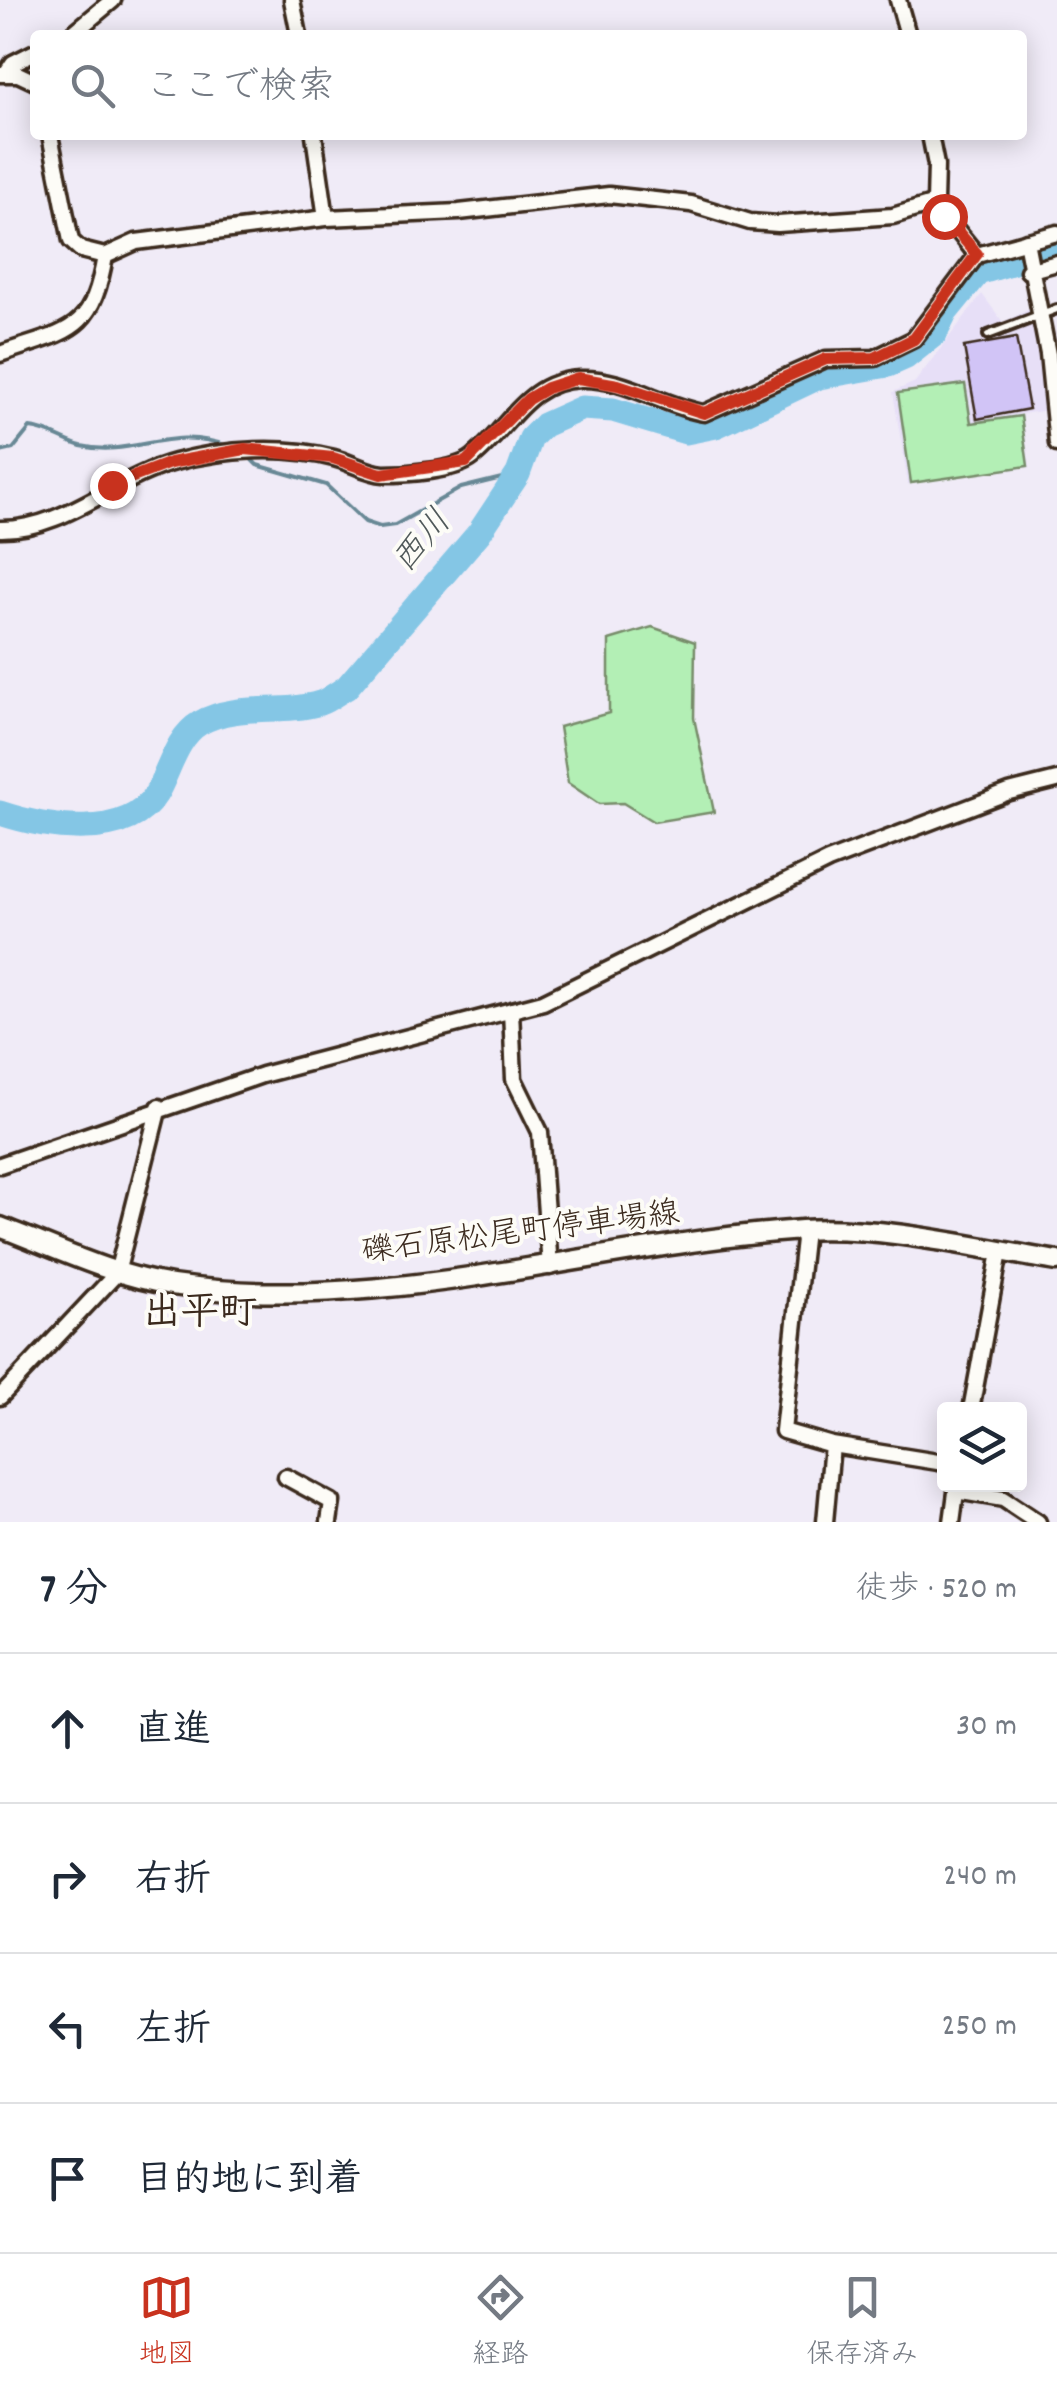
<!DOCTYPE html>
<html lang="ja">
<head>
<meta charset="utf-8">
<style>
	body { margin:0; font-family:Dekko,"Klee One",sans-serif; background:#f2f2f3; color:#1f2937 }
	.controls { position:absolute; right:30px; bottom:30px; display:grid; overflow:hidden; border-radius:10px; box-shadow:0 5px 25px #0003 }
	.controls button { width:90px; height:90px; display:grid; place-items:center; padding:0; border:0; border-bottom:2px solid #e0e1e3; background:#fff; color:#1f2937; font:50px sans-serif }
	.stop { position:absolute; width:30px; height:30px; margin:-22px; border:8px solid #c8321e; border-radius:50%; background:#fff }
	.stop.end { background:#c8321e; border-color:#fff; box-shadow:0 2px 10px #0008 }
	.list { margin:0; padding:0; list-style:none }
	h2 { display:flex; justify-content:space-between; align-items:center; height:130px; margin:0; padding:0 40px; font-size:42px }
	h2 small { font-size:32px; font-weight:400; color:#747a83 }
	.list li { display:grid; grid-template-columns:65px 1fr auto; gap:30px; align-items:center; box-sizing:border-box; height:150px; padding:0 40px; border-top:2px solid #e0e1e3 }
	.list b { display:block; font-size:38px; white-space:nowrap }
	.list em { font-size:32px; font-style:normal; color:#747a83 }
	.icon { flex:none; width:55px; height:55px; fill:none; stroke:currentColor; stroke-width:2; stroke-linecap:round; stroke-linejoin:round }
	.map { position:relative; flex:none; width:1057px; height:1522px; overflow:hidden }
	.search { position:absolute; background:#fff; box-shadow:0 5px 25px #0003; left:30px; right:30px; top:30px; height:110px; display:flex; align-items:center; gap:25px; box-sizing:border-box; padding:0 35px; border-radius:10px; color:#747a83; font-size:38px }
	.sheet { height:730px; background:#fff }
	nav { display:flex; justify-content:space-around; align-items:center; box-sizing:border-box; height:140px; border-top:2px solid #e0e1e3; background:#fff; font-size:28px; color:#747a83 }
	nav a { display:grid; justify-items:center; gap:5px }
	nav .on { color:#c8321e }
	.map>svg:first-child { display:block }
	.built { fill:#e7dff7 }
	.green { fill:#b3efb5; stroke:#778c6a; stroke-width:2.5 }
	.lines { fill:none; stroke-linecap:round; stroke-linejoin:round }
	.stream { stroke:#678895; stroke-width:4 }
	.river { stroke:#84c6e5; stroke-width:25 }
	.building { fill:#d1c4f6; stroke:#3b2a1e; stroke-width:2.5 }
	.service-casing { stroke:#3b2a1e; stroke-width:14 }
	.minor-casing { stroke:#3b2a1e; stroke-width:21 }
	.secondary-casing { stroke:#3b2a1e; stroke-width:25 }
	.service { stroke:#fdfcf7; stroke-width:6 }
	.minor { stroke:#fdfcf7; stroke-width:14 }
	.secondary { stroke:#fdfcf7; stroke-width:18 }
	.route { stroke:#c8321e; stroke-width:12 }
	.labels { text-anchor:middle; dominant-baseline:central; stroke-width:8; stroke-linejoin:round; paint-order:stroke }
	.street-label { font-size:32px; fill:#3b2a1e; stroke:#fdfcf7 }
	.water-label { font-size:35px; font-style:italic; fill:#51595a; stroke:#fdfcf7 }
	.quarter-label { font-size:38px; font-weight:bold; fill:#3b2a1e; stroke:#fdfcf7 }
</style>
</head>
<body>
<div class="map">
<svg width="1057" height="1522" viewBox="0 0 1057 1522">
	<rect width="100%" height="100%" fill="#f0ebf7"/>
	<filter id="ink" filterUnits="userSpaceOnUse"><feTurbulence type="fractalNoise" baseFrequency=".01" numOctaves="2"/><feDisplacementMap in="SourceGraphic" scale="20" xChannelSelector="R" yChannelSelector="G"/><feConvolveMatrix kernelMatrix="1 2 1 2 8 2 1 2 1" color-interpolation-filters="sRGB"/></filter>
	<g filter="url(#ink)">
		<path class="built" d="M982,294L1003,322L1030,309L1036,325L1048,410L1022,414L1030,467L908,484L893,392L915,382Z"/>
		<path class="green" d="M965,384L971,423L1021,416L1028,466L911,483L898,393Z
			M652,627L695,642L694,718L714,812L654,822L623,803L599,804L568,783L559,727L609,713V640Z"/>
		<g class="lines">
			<path class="stream" d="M0,452L13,449L30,428C50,430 63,441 81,446C134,458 169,424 228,446
				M246,454L257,465L326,485L365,522L380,527L395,525L461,488L518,474"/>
			<path class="river" d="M0,813C45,828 127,842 156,794C169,772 176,737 200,723C237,702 281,715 320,703C329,700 338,692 346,688L479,533L518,474L531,438L544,425L582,408L613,410L686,432L716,426L819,377L888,365L906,357L935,334L946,312L978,273L1057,249"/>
		</g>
		<path class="building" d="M1016,338L1029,409L977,419L964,347Z"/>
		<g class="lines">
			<defs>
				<path id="service" d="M988,335L1057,309"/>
				<path id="minor" d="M292,0L299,35
					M898,0L908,35
					M71,35L113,0
					M7,72L13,63L35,52
					M0,74H18L35,82
					M50,135L71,241L81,250L105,256L136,242L326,218L459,212L609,195L691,204L750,222L778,224L893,216L935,203
					M314,135L326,218
					M930,135L936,165L935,203L977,255
					M1026,241L1048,354L1057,444
					M1028,271L1057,263
					M0,354C68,330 92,335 105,256
					M0,529C65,530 114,478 175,462C225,449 283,445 334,458C350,462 367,473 384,474C406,474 456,471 473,457C509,428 526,381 580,379C623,377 663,406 704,413L826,359L875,358L914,339L977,255L1057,233
					M511,1010L514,1079L540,1132L550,1267
					M0,1165L262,1075L543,1002L828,861L1009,792L1057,780
					M805,1230L783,1431L832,1445L944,1463
					M0,1397L117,1273L159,1107
					M971,1410L1000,1252
					M286,1477L332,1502L329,1522
					M956,1491L1003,1499L1038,1522
					M825,1522L832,1445
					M952,1522L957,1485"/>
				<path id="secondary" d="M0,1227C56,1248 112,1276 172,1285C385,1316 592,1244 802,1230C882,1225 978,1248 1057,1261"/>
			</defs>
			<use href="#service" class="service-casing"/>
			<use href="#minor" class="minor-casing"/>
			<use href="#secondary" class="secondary-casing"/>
			<use href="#service" class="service"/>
			<use href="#minor" class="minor"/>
			<use href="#secondary" class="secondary"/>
		</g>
	</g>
	<g class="lines" filter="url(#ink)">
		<path class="route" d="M112,485L170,463L245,449L333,458L381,474L466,462L528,399L547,388L578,378L618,385L704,413L826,359L875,358L914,339L977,254L944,216"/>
	</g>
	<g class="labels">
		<g class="street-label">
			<text transform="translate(521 1235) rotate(-7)">礫石原松尾町停車場線</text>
		</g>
		<g class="water-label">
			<text transform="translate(424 543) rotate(-50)">西川</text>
		</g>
		<g class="quarter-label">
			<text x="200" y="1315">出平町</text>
		</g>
	</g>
</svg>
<div class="controls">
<button><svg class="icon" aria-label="layers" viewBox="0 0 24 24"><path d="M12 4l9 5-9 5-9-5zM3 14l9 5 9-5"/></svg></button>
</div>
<div class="stop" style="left:944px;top:216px"></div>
<div class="stop end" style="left:112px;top:485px"></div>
<div class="search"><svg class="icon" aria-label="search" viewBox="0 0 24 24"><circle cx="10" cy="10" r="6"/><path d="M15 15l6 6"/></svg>ここで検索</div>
</div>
<section class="sheet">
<h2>7 分<small>徒歩 · 520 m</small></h2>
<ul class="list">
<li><svg class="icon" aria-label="ahead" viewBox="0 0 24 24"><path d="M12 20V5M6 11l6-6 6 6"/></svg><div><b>直進</b></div><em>30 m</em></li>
<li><svg class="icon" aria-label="right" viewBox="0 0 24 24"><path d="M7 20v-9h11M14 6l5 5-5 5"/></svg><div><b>右折</b></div><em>240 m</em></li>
<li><svg class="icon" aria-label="left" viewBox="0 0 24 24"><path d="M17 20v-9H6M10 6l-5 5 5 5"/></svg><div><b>左折</b></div><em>250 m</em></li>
<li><svg class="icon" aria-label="arrive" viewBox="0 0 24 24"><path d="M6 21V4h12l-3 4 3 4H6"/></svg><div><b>目的地に到着</b></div></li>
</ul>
</section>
<nav>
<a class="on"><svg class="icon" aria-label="map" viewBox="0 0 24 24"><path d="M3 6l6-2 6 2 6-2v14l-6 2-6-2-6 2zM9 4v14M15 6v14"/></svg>地図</a>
<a><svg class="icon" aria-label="directions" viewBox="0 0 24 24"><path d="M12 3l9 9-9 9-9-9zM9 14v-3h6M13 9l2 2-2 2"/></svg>経路</a>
<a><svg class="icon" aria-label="saved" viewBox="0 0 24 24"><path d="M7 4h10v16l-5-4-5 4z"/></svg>保存済み</a>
</nav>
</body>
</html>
